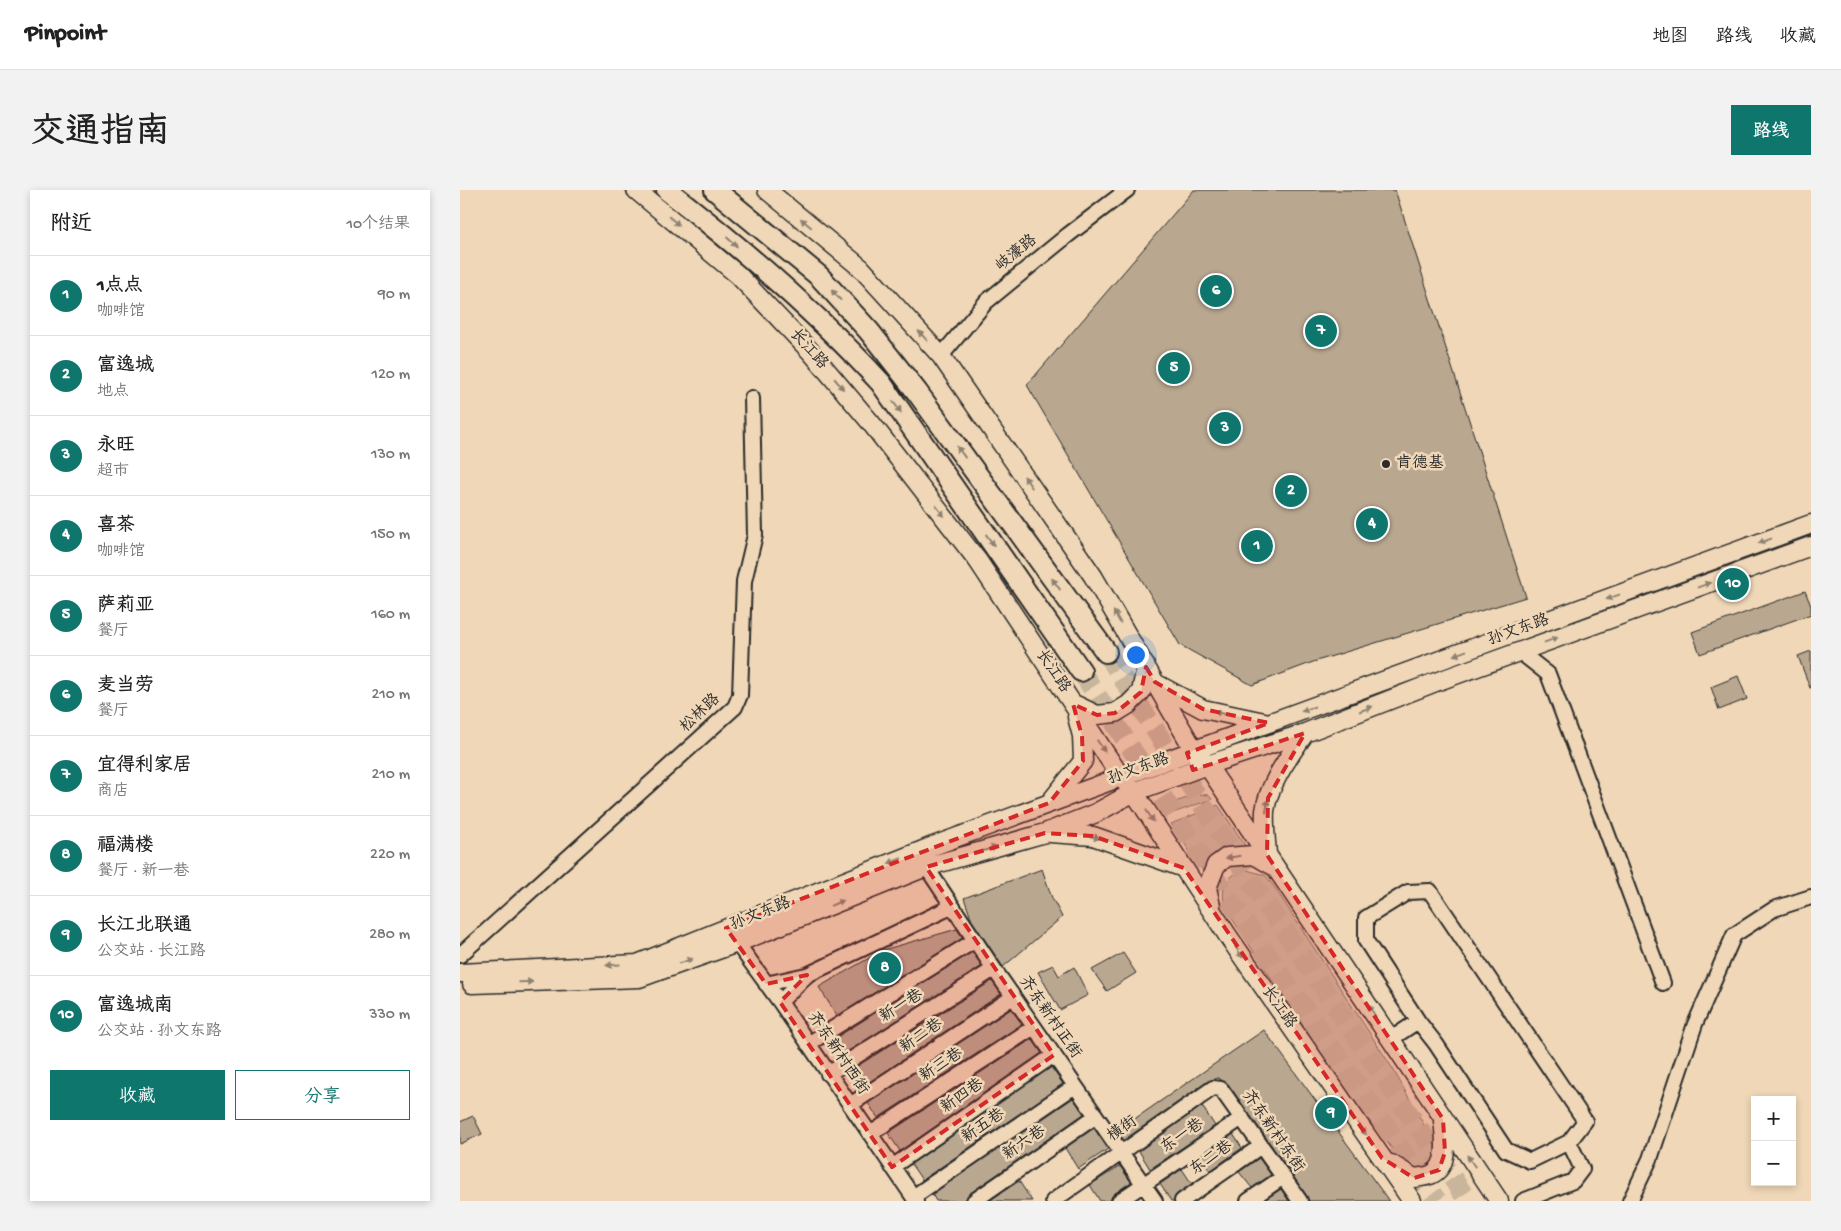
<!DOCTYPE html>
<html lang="zh">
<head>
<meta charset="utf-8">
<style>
	body { margin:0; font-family:"Gochi Hand","LXGW WenKai TC",sans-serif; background:#f2f2f2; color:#222 }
	.controls { position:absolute; right:15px; bottom:15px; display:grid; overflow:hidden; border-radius:0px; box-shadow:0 2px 8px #0003 }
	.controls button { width:45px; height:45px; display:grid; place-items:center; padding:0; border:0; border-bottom:1px solid #e0e0e0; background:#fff; color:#222; font:25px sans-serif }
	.you { position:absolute; left:675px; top:464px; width:18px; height:18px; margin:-12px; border:4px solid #fff; border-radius:50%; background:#1a73e8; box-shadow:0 0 0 8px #1a73e833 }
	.badge { display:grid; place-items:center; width:32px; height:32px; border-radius:50%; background:#0f766e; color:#fff; font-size:16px; font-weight:700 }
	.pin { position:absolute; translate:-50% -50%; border:2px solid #fff; box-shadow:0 1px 5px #0006 }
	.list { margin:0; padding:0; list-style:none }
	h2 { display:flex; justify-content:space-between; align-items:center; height:65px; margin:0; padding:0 20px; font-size:21px }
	h2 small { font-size:16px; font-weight:400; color:#767676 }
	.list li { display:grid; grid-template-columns:32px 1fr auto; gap:15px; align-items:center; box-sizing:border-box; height:80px; padding:0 20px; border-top:1px solid #e0e0e0 }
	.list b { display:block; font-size:19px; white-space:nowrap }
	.list p { margin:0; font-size:16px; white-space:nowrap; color:#767676 }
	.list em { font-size:16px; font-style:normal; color:#767676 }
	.actions { display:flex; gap:10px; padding:15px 20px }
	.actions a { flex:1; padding:11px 0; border:1px solid #0f766e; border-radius:0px; text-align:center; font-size:18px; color:#0f766e }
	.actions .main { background:#0f766e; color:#fff }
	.map { position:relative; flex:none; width:1351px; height:1011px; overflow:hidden; border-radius:0px }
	header { display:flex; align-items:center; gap:30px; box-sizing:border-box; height:70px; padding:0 25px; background:#fff; border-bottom:1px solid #e0e0e0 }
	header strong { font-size:24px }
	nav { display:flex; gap:28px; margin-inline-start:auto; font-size:18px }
	.intro { display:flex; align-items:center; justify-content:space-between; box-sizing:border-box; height:120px; padding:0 30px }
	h1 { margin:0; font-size:35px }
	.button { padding:12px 22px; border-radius:0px; background:#0f766e; color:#fff; font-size:18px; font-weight:700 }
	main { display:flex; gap:30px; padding:0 30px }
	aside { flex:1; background:#fff; border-radius:0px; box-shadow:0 2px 8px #0003 }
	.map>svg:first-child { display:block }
	.green { fill:#cfbba0; stroke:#7d7366 }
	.building { fill:#b9a790; stroke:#2b2b2b }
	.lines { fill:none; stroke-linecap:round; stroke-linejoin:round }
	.highway-tunnel { stroke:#c8b59b; stroke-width:20; stroke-dasharray:20 10; stroke-linecap:butt }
	.minor-casing { stroke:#2b2b2b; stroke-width:18 }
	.major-casing { stroke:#2b2b2b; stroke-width:21 }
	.highway-casing { stroke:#2b2b2b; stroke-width:24 }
	.minor { stroke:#efd7b7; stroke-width:14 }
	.major { stroke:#efd7b7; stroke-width:18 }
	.highway { stroke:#efd7b7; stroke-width:20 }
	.oneway { fill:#8d8171 }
	.marked { fill:#d62828; fill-opacity:0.2; stroke:#d62828; stroke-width:4; stroke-dasharray:10 6; stroke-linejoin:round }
	.poi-dot { fill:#2b2b2b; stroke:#efd7b7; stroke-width:2 }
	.labels { text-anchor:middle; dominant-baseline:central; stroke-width:5; stroke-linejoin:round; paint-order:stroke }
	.street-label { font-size:16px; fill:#2b2b2b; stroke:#efd7b7 }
	.poi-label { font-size:16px; fill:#2b2b2b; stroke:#efd7b7; text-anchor:start }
</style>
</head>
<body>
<header>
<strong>Pinpoint</strong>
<nav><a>地图</a><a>路线</a><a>收藏</a></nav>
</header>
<div class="intro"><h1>交通指南</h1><a class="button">路线</a></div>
<main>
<aside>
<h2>附近<small>10个结果</small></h2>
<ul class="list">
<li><span class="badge">1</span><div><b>1点点</b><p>咖啡馆</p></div><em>90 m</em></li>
<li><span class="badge">2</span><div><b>富逸城</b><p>地点</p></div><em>120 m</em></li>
<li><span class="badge">3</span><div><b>永旺</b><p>超市</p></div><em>130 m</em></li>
<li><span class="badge">4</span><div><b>喜茶</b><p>咖啡馆</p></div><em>150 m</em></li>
<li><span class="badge">5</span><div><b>萨莉亚</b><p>餐厅</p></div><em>160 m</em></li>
<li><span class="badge">6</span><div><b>麦当劳</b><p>餐厅</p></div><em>210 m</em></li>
<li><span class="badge">7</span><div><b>宜得利家居</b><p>商店</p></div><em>210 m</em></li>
<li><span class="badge">8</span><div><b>福满楼</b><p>餐厅 · 新一巷</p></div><em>220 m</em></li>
<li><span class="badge">9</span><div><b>长江北联通</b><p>公交站 · 长江路</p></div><em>280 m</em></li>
<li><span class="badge">10</span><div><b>富逸城南</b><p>公交站 · 孙文东路</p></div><em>330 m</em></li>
</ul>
<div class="actions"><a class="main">收藏</a><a>分享</a></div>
</aside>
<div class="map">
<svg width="1351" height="1011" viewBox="0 0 1351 1011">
	<rect width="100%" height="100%" fill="#efd7b7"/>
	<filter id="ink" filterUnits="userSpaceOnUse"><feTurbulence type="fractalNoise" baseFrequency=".02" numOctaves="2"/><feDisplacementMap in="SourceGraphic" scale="10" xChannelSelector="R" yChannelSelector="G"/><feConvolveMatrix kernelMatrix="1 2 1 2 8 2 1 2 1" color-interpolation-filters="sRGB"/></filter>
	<g filter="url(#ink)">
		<path class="green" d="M739,604L748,605L752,609L705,626L707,617L712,613Z
			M758,615L789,661L746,685L711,634Z
			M787,680L805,685L813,695L933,879L975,955C976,967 972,973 963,979L951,977L944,973L892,910L765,718C760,698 766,684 787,680Z"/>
		<path class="building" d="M734,0H935L1066,407L853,472L792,495L720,455L567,195Z
			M1345,401L1351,416V424L1240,464L1232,442Z
			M1351,461V498H1350L1338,466Z
			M1278,486L1287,509L1259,520L1251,497Z
			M582,679L592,708L602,727L543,777L512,731L504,708Z
			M497,739L503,748L377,826L359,797L423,760Z
			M512,762L522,776L379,867L369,852Z
			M663,763L676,783L647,801L632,780Z
			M593,775L599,786L614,777L628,805L600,820L578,782Z
			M532,791L541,804L399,899L388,882Z
			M551,819L562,834L418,928L408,913Z
			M804,840L929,1011H849L847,1006L768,894L758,888L748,891L664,950L657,941Z
			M572,849L582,863L440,961L428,943Z
			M591,877L603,894L462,990L451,974Z
			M613,908L624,924L509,1004L505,1011H476L472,1004Z
			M742,916L755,936L690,979L679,961Z
			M13,926L22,944L0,954V932Z
			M634,938L648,959L618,979L605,958Z
			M773,944L782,958L750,981L740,967Z
			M799,968L811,985L792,998L779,982Z
			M660,976L671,992L654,1004L650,1011H640L630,995Z
			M722,979L732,994L717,1004L713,1011H711L700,994Z
			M559,991L572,1011H529Z
			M821,999L829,1011H803Z"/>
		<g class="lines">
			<path class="highway-tunnel" d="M646,462L788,687L1008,1011
				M621,481L762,699L977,1011"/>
			<defs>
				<path id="minor" d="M481,166L526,112L608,45L667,0
					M1060,462L1088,484L1203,793
					M461,669L534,779L695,1011
					M271,745L320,812L456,1011
					M0,765L275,517L280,505L284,391L295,345L292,208
					M306,794L346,785
					M320,812L347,785L491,717
					M931,849L958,831L906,751V728L948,702L970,701L1125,931L1109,952L1070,971L1046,960L976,854L958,831
					M348,854L514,751
					M368,884L534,779
					M390,915L553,807
					M410,944L574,837
					M432,977L594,865
					M453,1007L615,896
					M514,1011L636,926
					M593,1011L753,898L761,899L840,1011
					M659,1011L782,928
					M722,1011L801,956
					M788,1011L823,987
					M1063,1011L1113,991L1122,979L1109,952
					M1170,1011L1190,969L1235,834L1274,745L1314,719L1351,707"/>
				<path id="major" d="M176,0L278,85L351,162L411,233L518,371L661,587L674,602L768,746L952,1011
					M307,0L401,78L481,166L633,386L734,560L747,575L1039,1011
					M695,493L743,519L809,533
					M614,514L637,525L655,523L668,515L681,502L686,477
					M591,611L623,571L622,546L617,527
					M590,643L633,646L724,678
					M807,664C806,650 804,635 805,621C808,595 830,565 845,543
					M751,716L747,698L756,675L767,667L794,665L813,676
					M0,783L177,774L473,656L1351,334
					M12,794L179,788L277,753L466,677L585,643L636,623L674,602L747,575L845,543L973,493L1351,356
					M931,974L954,988C959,987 965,987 970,985C990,978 985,947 983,931"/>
				<path id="highway" d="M207,0C283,59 356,122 421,193L621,481
					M255,0L359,86L409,141L457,202L646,462"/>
			</defs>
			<use href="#minor" class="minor-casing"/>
			<use href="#major" class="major-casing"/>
			<use href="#highway" class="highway-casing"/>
			<use href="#minor" class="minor"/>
			<use href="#major" class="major"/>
			<use href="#highway" class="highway"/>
		</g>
		<defs><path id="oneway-solid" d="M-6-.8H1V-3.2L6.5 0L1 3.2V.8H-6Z" transform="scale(1.25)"/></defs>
		<g class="oneway">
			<use href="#oneway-solid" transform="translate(214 31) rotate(40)"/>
			<use href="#oneway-solid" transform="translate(346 33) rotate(-140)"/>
			<use href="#oneway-solid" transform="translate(272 52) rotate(42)"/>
			<use href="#oneway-solid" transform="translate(376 105) rotate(-132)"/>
			<use href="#oneway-solid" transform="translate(463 146) rotate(-132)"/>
			<use href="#oneway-solid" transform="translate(379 194) rotate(50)"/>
			<use href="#oneway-solid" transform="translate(437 217) rotate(55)"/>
			<use href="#oneway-solid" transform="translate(501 262) rotate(-126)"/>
			<use href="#oneway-solid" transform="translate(568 292) rotate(-124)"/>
			<use href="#oneway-solid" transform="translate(480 321) rotate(52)"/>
			<use href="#oneway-solid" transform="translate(530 350) rotate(55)"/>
			<use href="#oneway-solid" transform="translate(1305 351) rotate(160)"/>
			<use href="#oneway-solid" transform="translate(596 394) rotate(-126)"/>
			<use href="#oneway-solid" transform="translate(1244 395) rotate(-20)"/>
			<use href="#oneway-solid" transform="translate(1153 407) rotate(160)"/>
			<use href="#oneway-solid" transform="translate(657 427) rotate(-120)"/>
			<use href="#oneway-solid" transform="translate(1091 450) rotate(-20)"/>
			<use href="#oneway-solid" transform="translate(1000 463) rotate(160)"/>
			<use href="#oneway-solid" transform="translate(848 519) rotate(160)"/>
			<use href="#oneway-solid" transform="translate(906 519) rotate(-21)"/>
			<use href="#oneway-solid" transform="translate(761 523) rotate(-167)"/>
			<use href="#oneway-solid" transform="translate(641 556) rotate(56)"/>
			<use href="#oneway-solid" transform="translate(807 616) rotate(-81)"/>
			<use href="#oneway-solid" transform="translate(690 626) rotate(57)"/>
			<use href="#oneway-solid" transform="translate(633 647) rotate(12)"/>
			<use href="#oneway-solid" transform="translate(530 659) rotate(-16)"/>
			<use href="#oneway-solid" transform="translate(773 667) rotate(170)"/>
			<use href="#oneway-solid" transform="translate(435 671) rotate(158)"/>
			<use href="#oneway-solid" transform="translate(377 713) rotate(-22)"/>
			<use href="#oneway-solid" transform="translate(779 762) rotate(55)"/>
			<use href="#oneway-solid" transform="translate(226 771) rotate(-20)"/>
			<use href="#oneway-solid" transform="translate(153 775) rotate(177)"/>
			<use href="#oneway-solid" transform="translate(66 792) rotate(-2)"/>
			<use href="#oneway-solid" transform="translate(912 821) rotate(-124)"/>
			<use href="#oneway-solid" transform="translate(902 939) rotate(55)"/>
			<use href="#oneway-solid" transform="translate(1011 971) rotate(-124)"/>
		</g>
	</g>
	<path class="marked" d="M686,477L695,492L743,519L809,533L727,563L733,580L845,543L808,608L807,665L983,929L985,962L979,980L954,988L922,968L724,678L633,646L585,643L466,677L594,865L432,977L320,812L347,785L306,794L266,738L589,613L623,571L622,546L613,514L637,525L655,523L681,502Z"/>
	<circle class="poi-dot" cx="926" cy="274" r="5"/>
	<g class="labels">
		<g class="street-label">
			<text transform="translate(557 64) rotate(-39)">岐濠路</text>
			<text transform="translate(348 160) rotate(48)">长江路</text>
			<text transform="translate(1059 441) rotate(-20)">孙文东路</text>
			<text transform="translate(592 482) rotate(56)">长江路</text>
			<text transform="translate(241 524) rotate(-43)">松林路</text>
			<text transform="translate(679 580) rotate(-20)">孙文东路</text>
			<text transform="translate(301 725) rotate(-22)">孙文东路</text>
			<text transform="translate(442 817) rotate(-32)">新一巷</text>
			<text transform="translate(818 818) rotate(55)">长江路</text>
			<text transform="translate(589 828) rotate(55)">齐东新村正街</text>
			<text transform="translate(462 847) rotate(-34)">新二巷</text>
			<text transform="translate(377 864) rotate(56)">齐东新村西街</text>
			<text transform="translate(482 876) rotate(-33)">新三巷</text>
			<text transform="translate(503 907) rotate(-35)">新四巷</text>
			<text transform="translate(524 937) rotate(-34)">新五巷</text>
			<text transform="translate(663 940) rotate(-35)">横街</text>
			<text transform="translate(812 942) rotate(55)">齐东新村东街</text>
			<text transform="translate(723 947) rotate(-34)">东一巷</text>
			<text transform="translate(565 954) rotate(-35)">新六巷</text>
			<text transform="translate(752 969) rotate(-35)">东二巷</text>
		</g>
		<g class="poi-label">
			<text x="936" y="274">肯德基</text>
		</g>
	</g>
</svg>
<div class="controls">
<button>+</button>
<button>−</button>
</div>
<div class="you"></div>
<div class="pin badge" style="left:797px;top:356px">1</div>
<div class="pin badge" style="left:831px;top:301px">2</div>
<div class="pin badge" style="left:765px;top:238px">3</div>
<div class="pin badge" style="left:912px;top:334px">4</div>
<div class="pin badge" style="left:714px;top:178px">5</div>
<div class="pin badge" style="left:756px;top:101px">6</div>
<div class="pin badge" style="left:861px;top:141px">7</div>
<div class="pin badge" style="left:425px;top:778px">8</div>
<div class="pin badge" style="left:871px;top:923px">9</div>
<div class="pin badge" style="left:1273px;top:394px">10</div>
</div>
</main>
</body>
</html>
